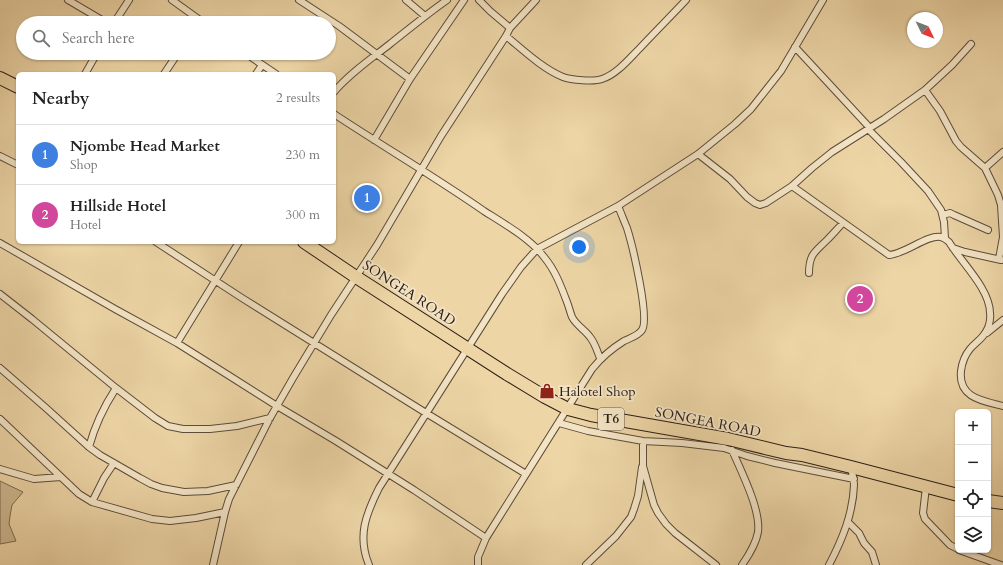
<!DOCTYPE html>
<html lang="en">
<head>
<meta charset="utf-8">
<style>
	body { margin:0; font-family:Cardo,serif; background:#f6f6f6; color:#222 }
	.controls { position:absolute; right:12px; bottom:12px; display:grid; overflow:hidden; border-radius:6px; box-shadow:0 1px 3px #0004 }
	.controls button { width:36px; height:36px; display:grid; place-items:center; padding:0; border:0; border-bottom:1px solid #e0e0e0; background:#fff; color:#222; font:20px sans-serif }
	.compass { position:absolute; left:907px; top:12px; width:36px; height:36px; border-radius:50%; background:#fff; box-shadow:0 1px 3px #0004; rotate:133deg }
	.you { position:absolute; left:579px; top:247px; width:14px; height:14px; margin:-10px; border:3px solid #fff; border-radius:50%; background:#1a73e8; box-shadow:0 0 0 6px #1a73e833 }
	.badge { display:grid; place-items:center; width:26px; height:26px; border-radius:50%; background:#1a73e8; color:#fff; font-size:13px; font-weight:700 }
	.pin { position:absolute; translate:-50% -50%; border:2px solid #fff; box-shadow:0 1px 4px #0006 }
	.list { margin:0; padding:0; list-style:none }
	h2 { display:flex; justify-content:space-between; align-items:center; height:52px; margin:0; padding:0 16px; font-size:17px }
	h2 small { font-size:13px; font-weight:400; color:#767676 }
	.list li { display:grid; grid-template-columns:26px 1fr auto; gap:12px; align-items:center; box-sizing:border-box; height:60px; padding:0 16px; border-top:1px solid #e0e0e0 }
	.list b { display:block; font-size:15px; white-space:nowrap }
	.list p { margin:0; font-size:13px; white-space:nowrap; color:#767676 }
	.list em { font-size:13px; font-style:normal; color:#767676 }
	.icon { flex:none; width:22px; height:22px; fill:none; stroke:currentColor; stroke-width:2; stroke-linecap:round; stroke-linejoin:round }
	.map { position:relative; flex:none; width:1003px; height:565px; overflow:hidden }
	.search { position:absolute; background:#fff; box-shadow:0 1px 3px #0004; left:16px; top:16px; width:320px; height:44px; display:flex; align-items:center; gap:10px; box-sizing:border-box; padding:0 14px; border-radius:22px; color:#767676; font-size:15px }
	.panel { position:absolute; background:#fff; box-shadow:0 1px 3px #0004; left:16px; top:72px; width:320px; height:172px; border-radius:6px }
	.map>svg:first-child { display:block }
	.green { fill:#ccb68e; stroke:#7c6a52 }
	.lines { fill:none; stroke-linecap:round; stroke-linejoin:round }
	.street-casing { stroke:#5c4c3a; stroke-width:8 }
	.highway-casing { stroke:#2b1e16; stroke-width:14 }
	.street { stroke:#f3e4c5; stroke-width:6 }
	.highway { stroke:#edd5a6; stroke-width:12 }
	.labels { text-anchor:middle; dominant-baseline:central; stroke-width:3.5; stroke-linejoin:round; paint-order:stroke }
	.shield { fill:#f3e4c5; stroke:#67594a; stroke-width:1 }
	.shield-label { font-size:13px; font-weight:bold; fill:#2b1e16 }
	.street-label { font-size:14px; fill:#2b1e16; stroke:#f3e4c5 }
	.poi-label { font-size:14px; fill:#2b1e16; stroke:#f3e4c5; text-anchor:start }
</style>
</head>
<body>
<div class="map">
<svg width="1003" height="565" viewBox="0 0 1003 565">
	<rect width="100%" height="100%" fill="#edd5a6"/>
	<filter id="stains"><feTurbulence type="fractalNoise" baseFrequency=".005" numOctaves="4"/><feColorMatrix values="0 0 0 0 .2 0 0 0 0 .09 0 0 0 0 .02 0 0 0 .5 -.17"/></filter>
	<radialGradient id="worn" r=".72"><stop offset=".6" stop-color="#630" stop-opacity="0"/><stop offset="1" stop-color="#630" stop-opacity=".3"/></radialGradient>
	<path class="green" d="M0,481L23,492L12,505L10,516L9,524L16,541L0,544Z"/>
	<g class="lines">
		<defs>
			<path id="street" d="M68,0L107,23
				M172,0L204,23
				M299,0L339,26L410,79
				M406,0L425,16
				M479,0L490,11L510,28
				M114,23L129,0
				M506,36C523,50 543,69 563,77C571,80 594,82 602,79C617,74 629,59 640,48C655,32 671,16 686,0
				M795,47L870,128
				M245,53L276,74
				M85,74L97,53
				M164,74L178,53
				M256,74L262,65
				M925,90L940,111L956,141L961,147L985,168L998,195L1001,205L1003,237L999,259
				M334,92C350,73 371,59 390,44C409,29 427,14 447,0
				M334,114C384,147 435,177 484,211C503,223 531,239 544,257C555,270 561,286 567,302C569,307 570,312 572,317C576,325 585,330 590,337C595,343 597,351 600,358
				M868,129L901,162L928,191L941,210L944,222L945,238
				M374,140L410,79L464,0
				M698,154L730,179L747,197L755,203L760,205L766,203L792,186L812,168L832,152L884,119L925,90L952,65L971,44
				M0,156L18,165
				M985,168L1003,152
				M792,186L889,255C905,254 928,234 941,237C945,238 947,240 949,242C961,262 990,289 990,313C991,321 988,330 983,336C979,341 974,344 970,349C965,355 962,363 961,371C958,398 983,401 1003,406
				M943,215L950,213L954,215L988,230
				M156,242L242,298L426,413L526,474
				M0,243L115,309L177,343L228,375L277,406L336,441L414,490L486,538
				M953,248L965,252L1001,260
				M809,273C809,254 815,252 827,240C833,234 838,228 843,223
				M0,294L32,319L116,388L155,418L168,426L183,429H210L237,426L270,418
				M987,333L1003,320
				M177,343L239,242
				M0,368L46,408L89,447L100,455L140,478L151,484L162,488L184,492L208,491L236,485
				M0,419L79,494L92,502L152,519L170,521L196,518L225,512
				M559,423L588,431L643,441L682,443L724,448L747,456L775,463L854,479
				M643,441V466L654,505L658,513L666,524L675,533L716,565
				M89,447C95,425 103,408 116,388
				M732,450C741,471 761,510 758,532C756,544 749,555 742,565
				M0,469L34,479L61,477
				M926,487L923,513L925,519L950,545L958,549
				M92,502L104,478L114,463
				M848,522L859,533L864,543L872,552L876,565
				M959,550L1001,565
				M213,565L225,512L229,499L270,418L293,378L331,315L377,245L441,136L506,36L510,28L536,0
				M369,565C357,536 366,514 379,488L502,294L521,267L537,249L618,206L698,154L735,124L751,109L781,71L823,0
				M478,565V557L486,538L592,369C601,358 611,349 624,341C630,338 638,336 642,330C650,318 632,244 627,228C624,221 621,213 618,206
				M586,565L616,536L631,517L634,509L638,496L642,467
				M829,565C842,540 853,514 854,485C854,479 852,473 851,467"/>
			<path id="highway" d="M0,78L18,87
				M304,242L356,277L507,374L545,397L568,409L591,415L728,439L786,453L802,455L851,467L958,495
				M988,501L1003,503"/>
		</defs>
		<use href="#street" class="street-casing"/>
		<use href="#highway" class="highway-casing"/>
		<use href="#street" class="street"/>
		<use href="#highway" class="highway"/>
	</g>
	<defs>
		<symbol id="shop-bare" viewBox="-9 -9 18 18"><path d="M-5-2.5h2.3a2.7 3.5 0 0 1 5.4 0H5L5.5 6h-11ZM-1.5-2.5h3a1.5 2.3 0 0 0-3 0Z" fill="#8f2418" stroke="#f3e4c5" stroke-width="2.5" paint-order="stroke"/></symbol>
	</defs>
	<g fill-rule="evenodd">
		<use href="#shop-bare" x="536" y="380" width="22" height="22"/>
	</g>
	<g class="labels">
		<rect class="shield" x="598" y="408" width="26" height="22" rx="3"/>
		<g class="shield-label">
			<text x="611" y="419">T6</text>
		</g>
		<g class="street-label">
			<text transform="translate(409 293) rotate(33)">SONGEA ROAD</text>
			<text transform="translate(708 422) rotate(11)">SONGEA ROAD</text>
		</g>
		<g class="poi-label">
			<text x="559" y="391">Halotel Shop</text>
		</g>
	</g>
	<rect width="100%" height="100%" filter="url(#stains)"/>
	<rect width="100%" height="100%" fill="url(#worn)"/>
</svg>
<div class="controls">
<button>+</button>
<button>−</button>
<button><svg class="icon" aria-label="locate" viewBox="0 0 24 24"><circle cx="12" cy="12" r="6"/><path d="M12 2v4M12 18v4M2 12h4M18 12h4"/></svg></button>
<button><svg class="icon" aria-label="layers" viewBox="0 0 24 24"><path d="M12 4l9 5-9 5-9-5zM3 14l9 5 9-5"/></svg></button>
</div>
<svg class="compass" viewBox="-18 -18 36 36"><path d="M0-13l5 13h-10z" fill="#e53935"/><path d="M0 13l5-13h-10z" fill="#767676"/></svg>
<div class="you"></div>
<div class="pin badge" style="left:367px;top:198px;background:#3f7fe0">1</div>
<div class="pin badge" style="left:860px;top:299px;background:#d1479c">2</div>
<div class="search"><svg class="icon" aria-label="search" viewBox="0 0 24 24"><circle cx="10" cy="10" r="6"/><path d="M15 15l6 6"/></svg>Search here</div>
<section class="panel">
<h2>Nearby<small>2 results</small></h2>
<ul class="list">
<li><span class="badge" style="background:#3f7fe0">1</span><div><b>Njombe Head Market</b><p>Shop</p></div><em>230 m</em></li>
<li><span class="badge" style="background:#d1479c">2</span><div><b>Hillside Hotel</b><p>Hotel</p></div><em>300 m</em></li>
</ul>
</section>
</div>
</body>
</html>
